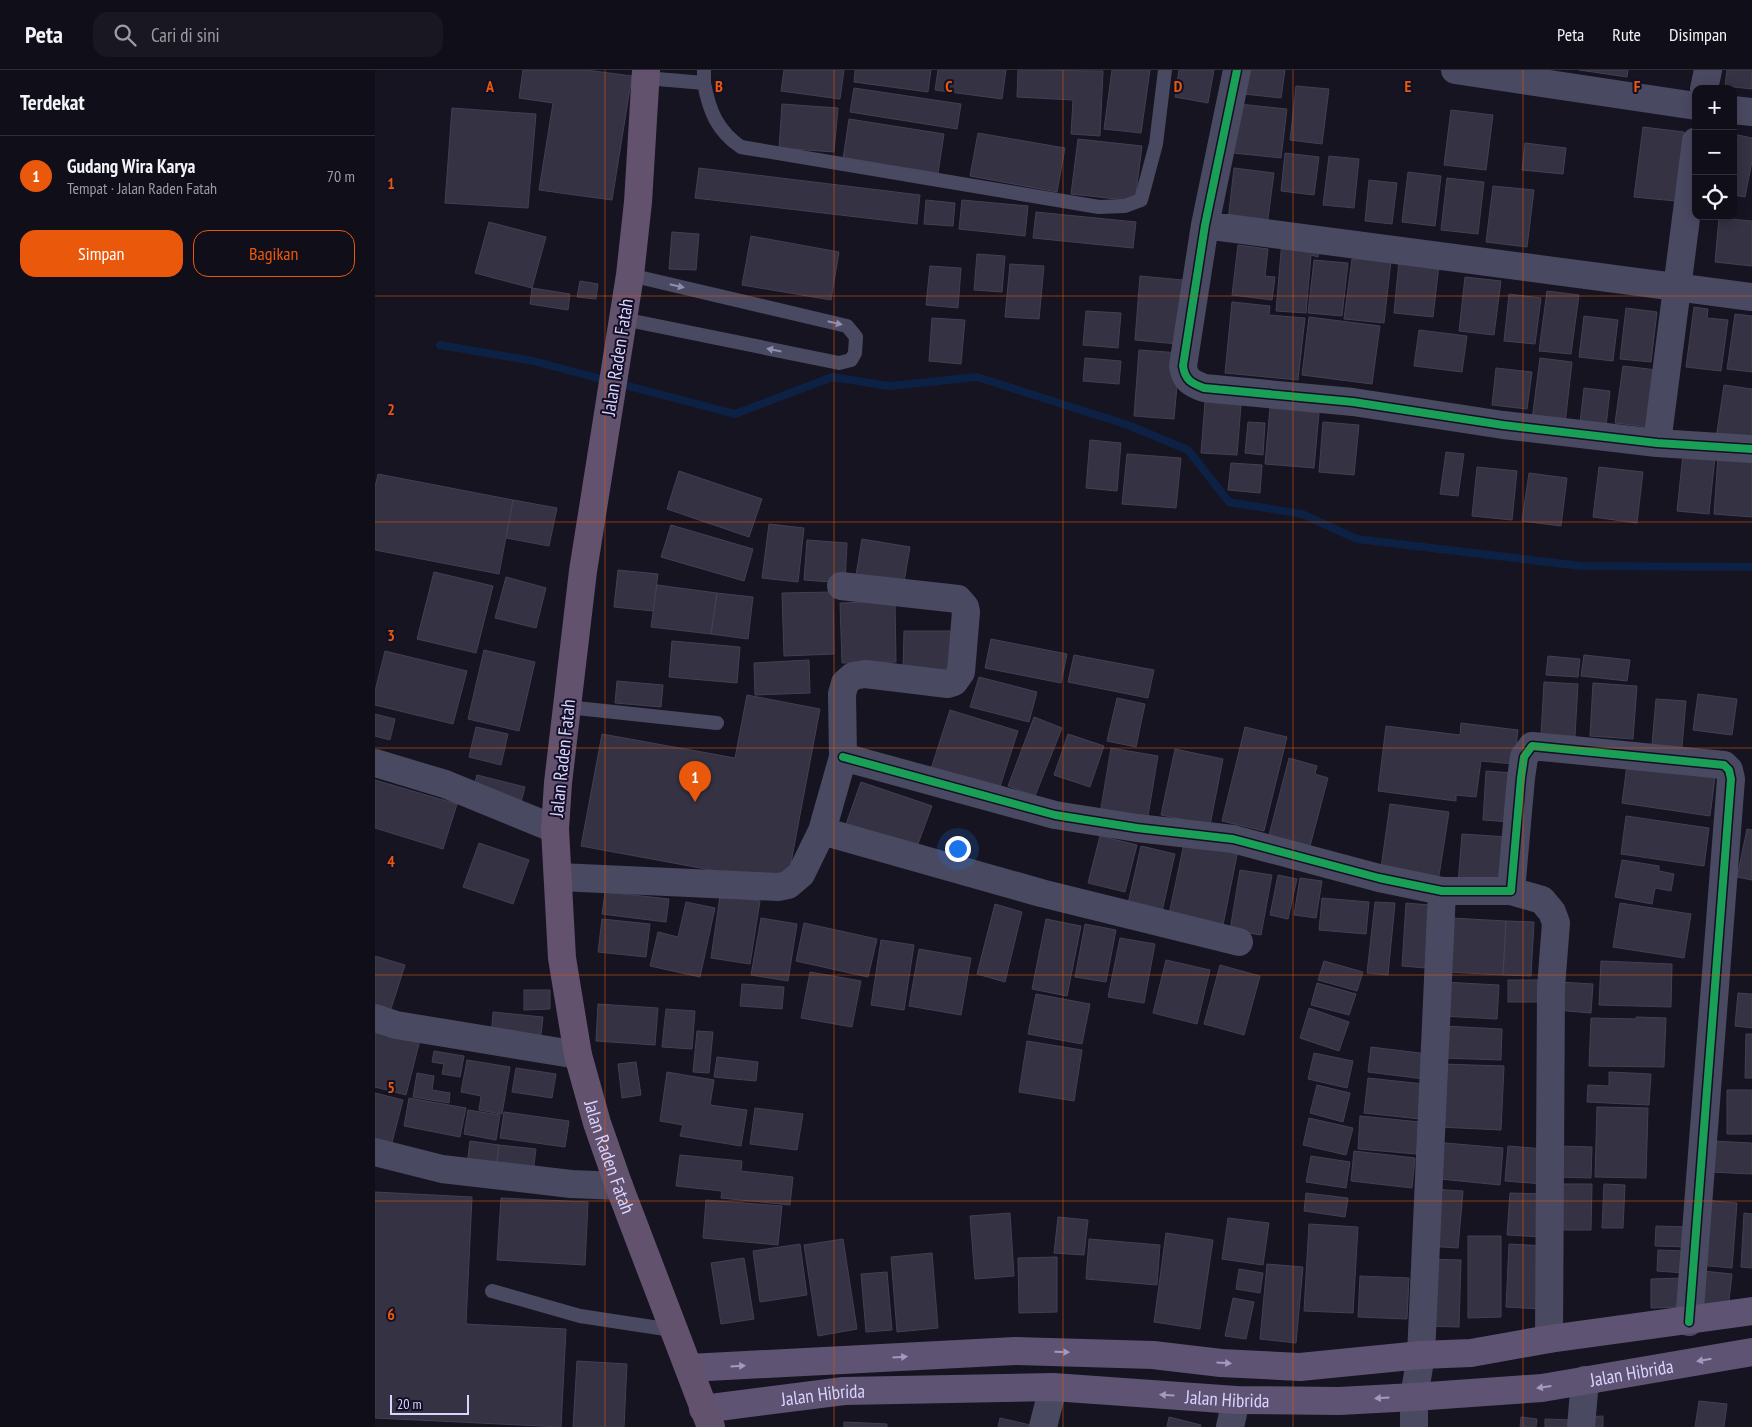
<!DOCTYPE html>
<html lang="id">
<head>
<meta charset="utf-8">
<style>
	body { margin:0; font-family:"PT Sans Narrow",sans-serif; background:#191822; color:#f1f3f6 }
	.controls { position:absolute; right:15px; top:15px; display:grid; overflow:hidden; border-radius:10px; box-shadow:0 2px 12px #0003 }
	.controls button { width:45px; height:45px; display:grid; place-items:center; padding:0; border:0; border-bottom:1px solid #302f38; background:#100f19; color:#f1f3f6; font:25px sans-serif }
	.scale { position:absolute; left:15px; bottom:12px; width:79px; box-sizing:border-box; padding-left:5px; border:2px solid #d9d4ff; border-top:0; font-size:14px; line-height:18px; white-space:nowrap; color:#d9d4ff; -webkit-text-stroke:4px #130f26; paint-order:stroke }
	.you { position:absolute; left:582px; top:778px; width:18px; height:18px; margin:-12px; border:4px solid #fff; border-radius:50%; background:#1a73e8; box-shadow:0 0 0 8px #1a73e833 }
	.badge { display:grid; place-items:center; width:32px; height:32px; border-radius:50%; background:#ea580c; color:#fff; font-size:16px; font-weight:700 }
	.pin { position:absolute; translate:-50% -41px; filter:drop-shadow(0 1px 2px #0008) }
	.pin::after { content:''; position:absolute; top:26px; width:18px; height:15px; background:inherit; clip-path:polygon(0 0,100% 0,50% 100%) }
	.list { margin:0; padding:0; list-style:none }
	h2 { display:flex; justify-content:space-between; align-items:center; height:65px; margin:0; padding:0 20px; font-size:21px }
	h2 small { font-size:16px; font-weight:400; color:#9c9ca2 }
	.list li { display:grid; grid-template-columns:32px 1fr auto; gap:15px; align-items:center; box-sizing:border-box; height:80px; padding:0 20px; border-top:1px solid #302f38 }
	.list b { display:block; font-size:19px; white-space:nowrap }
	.list p { margin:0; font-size:16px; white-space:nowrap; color:#9c9ca2 }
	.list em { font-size:16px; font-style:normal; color:#9c9ca2 }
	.actions { display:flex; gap:10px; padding:15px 20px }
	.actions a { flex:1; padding:11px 0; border:1px solid #ea580c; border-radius:15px; text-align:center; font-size:18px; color:#ea580c }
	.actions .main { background:#ea580c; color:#fff }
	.icon { flex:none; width:28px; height:28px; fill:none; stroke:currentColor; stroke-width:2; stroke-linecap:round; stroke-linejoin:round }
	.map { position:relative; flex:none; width:1377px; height:1357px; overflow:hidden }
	header { display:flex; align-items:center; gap:30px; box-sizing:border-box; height:70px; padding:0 25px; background:#100f19; border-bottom:1px solid #302f38 }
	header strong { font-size:24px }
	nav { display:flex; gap:28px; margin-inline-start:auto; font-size:18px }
	.search { width:350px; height:45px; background:#191822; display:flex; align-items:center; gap:12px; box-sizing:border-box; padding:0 18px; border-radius:15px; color:#9c9ca2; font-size:19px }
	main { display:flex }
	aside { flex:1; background:#100f19 }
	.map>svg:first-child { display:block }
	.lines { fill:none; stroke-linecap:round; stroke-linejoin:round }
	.stream { stroke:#0d2144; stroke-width:8 }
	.building { fill:#343243; stroke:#433f54 }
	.service { stroke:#4a4962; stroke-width:14 }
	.minor { stroke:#4a4962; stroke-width:28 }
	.primary { stroke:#5e5373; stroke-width:28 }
	.trunk { stroke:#62526e; stroke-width:28 }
	.cycleway-casing { stroke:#130f26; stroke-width:11 }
	.cycleway { stroke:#1a9f57; stroke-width:8 }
	.oneway { fill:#928eb0 }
	.oneway2 { fill:#a29ac0 }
	.grid { fill:none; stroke:#e8590c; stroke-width:1; stroke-opacity:0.55 }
	.labels { text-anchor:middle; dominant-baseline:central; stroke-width:4; stroke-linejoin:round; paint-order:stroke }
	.street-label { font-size:19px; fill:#d9d4ff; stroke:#130f26 }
	.grid-label { font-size:16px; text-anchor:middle; font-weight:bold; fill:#e8590c; stroke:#130f26; stroke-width:4; stroke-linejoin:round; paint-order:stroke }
</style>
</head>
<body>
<header>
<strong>Peta</strong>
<div class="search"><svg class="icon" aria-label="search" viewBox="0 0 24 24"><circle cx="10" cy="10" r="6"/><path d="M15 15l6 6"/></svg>Cari di sini</div>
<nav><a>Peta</a><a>Rute</a><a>Disimpan</a></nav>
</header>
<main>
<aside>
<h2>Terdekat<small></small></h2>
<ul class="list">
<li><span class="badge">1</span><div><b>Gudang Wira Karya</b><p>Tempat · Jalan Raden Fatah</p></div><em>70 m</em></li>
</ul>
<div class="actions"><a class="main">Simpan</a><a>Bagikan</a></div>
</aside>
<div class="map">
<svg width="1377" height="1357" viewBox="0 0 1377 1357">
	<rect width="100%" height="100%" fill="#161421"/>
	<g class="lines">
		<path class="stream" d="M65,275L158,291L360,344L457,307L515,316L602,307L753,355L813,380L854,432L927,444L982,469L1206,496L1377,497"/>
	</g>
	<path class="building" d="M148,0H211L257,6L237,130L164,120L178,33L144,28Z
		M409,0H469L465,29L406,21Z
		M480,0H556L553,22L479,12Z
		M563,0H631L627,29L560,20Z
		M643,0L728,1L725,66L696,64L698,30L642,27Z
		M737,0H775L766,63L729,59Z
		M804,0H839L833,33L800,27Z
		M872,0H910L906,28L869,24Z
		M1204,0H1253L1252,7Z
		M1352,0H1377V19L1350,16Z
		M921,16L954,19L947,74L915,70Z
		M479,18L586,34L582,59L475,42Z
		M407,34L463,38L459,82L404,78Z
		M864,34L912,39L906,88L858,83Z
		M77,38L161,44L153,138L70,133Z
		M1076,40L1118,45L1111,100L1069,95Z
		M474,49L569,64L563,103L468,89Z
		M1268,57L1309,62L1301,131L1259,127Z
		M603,63L690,78L682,122L595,106Z
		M1358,64L1377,68V91L1370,127L1358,125Z
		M703,69L767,76L760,131L696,124Z
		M1150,73L1191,78L1188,104L1147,100Z
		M910,83L944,87L939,125L906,121Z
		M954,86L984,89L979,138L948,135Z
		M324,98L545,125L542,154L320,128Z
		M859,98L899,103L892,156L853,151Z
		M1033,102L1066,106L1060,156L1027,152Z
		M1072,108L1109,112L1103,164L1066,160Z
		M994,110L1022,113L1017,154L990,151Z
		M1118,116L1159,120L1152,177L1111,172Z
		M551,130L580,133L578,156L549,154Z
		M587,130L653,136L650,166L584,159Z
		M661,142L761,152L758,178L658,168Z
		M1344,148L1377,151V196L1340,192Z
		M114,152L171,167L157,218L100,203Z
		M297,162L324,164L321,200L294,199Z
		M376,166L464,182L456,230L367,215Z
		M907,170L945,174L943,187L936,185L931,243L901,241Z
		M863,175L893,179L890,206L900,207L897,230L857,225Z
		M983,178L1017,182L1009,253L969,249L977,189L982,190Z
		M602,184L630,186L627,222L599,220Z
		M939,190L973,193L967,246L933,243Z
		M1024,191L1064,195L1058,247L1019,243Z
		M635,194L669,196L664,249L630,247Z
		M555,196L586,198L583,238L551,235Z
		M765,206L808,210L803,274L760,270Z
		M1090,207L1126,211L1119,265L1084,261Z
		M205,211L223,214L221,229L202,227Z
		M157,218L195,224L193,240L155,234Z
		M1172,221L1204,225L1196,284L1164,281Z
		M1134,224L1166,228L1160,274L1129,271Z
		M857,232L895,236L894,245L930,248L923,310L850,303Z
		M1319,237L1333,239L1332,248L1353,250L1346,301L1311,297Z
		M1251,238L1282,242L1276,292L1245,289Z
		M711,241L746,243L743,278L708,275Z
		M1360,244L1377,246V302L1352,299Z
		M1209,246L1243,250L1238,291L1204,287Z
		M934,247L1005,256L997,314L927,305Z
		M557,248L590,250L586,294L554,291Z
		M1044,260L1092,266L1087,302L1039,296Z
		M764,280L805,283L799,349L759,346Z
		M710,288L746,291L744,314L708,311Z
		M1165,288L1197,292L1190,354L1157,350Z
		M1248,296L1282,300L1274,357L1240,353Z
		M1121,298L1157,302L1152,339L1117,335Z
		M1349,315L1377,319V373L1341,369Z
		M1209,318L1235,321L1231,356L1205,353Z
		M830,332L866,335L862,385L826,383Z
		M895,338L944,343L939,398L890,394Z
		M873,352L890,353L888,385L870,383Z
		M948,352L984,355L979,405L944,402Z
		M715,370L746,373L742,421L711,418Z
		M1071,382L1089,384L1083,426L1065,424Z
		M752,384L806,388L801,438L747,434Z
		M1308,384L1340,387L1334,444L1302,441Z
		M1343,386L1377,389V447L1339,444Z
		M856,393L887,395L885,423L853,420Z
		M1102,397L1142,401L1137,450L1097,446Z
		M1224,397L1268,402L1262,453L1218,447Z
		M304,401L387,429L374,467L292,439Z
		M1154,403L1192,408L1186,456L1147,451Z
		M3,404L138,430L124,504L0,480V417Z
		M138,430L182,438L174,476L131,468Z
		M394,454L429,458L423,512L387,508Z
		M296,455L378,479L369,511L286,487Z
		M487,469L535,477L528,518L480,511Z
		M432,470L472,473L470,513L429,510Z
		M243,500L283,504L278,541L239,537Z
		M59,502L118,516L101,583L42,569Z
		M131,507L171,518L161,558L120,548Z
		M282,515L342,523L336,564L276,557Z
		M458,522L459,584L409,586L407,523Z
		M342,523L378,527L373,569L336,564Z
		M520,531L521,592L467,593L465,533Z
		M529,561H581L580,601L528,600Z
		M616,569L692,584L686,613L610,598Z
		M297,571L365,577L362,613L294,607Z
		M109,580L160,592L144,661L93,649Z
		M10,581L92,601L78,654L0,635V621Z
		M699,585L779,600L773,628L693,612Z
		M1209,585L1255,590L1252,611L1206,606Z
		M1173,586L1205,589L1203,607L1171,605Z
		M434,590L435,623L380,625L379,593Z
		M604,607L662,622L654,652L595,637Z
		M242,611L288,615L286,637L240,633Z
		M1169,612L1203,614L1200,666L1166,665Z
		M1218,613L1262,616L1258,669L1215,666Z
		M1323,624L1362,629L1357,665L1318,660Z
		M372,625L445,639L412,814L206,776L227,664L360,688Z
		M742,628L770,634L761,677L732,671Z
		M1281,629L1311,631L1306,688L1276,686Z
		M575,640L643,661L622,726L554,705Z
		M0,644L20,649L15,670L0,666Z
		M659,647L687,658L660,726L633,716Z
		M1086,653L1143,660L1139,694L1106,691L1101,727L1081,725V731L1003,721L1011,656L1085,665Z
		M101,657L133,664L126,695L94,687Z
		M870,657L912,667L889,761L847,751Z
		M693,664L729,676L715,717L679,705Z
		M736,678L783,686L772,752L725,744Z
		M800,679L848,689L835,755L786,745Z
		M914,688L942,696L940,704L953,708L935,776L894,765Z
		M1252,695L1340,707L1335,746L1247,733Z
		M1111,701L1139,703L1136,752L1108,750Z
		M102,705L150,717L145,736L97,724Z
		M0,710L82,734L68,779L0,758Z
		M486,712L557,736L540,782L470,757Z
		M1015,734L1074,742L1063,812L1005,805Z
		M1251,746L1334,758L1329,796L1246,784Z
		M1372,759L1377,760V810L1362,807Z
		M1087,764L1133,767L1129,816L1083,814Z
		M725,766L762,775L750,822L713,813Z
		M810,769L863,780L848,855L794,844Z
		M104,773L154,790L138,834L88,817Z
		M766,776L800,784L786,846L752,838Z
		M1247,790L1284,796V801L1299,804L1296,821L1280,818L1277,834L1240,827Z
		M865,800L897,805L886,865L855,860Z
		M903,805L922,809L913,849L895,845Z
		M925,808L947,811L941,848L919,845Z
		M230,822L294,829L291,852L227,844Z
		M345,826L385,831L375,894L336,888Z
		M947,828L994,832L991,864L944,860Z
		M311,832L340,838L325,907L275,896L283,862L303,867Z
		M1000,832L1020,833L1013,905L992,903Z
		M1031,833L1055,835L1051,898L1027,896Z
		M1245,833L1316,844L1309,888L1238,877Z
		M620,834L647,842L630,912L602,904Z
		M386,848L422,854L413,911L376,905Z
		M1076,848L1131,851L1128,905L1073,902Z
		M227,849L275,854L271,887L223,882Z
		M671,849L706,856L692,926L657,919Z
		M1131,851L1159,852L1156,906L1128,905Z
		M429,853L502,869L493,907L421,891Z
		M710,854L741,860L731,912L700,907Z
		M745,868L780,874L769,933L733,927Z
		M506,870L539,875L529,940L496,935Z
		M544,879L596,888L586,945L534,936Z
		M0,886L30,895L14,945L0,941Z
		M791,890L835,900L822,954L778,943Z
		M949,891L988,902L982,921L943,910Z
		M1226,891L1297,894L1296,937L1224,935Z
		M845,895L885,906L869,965L829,954Z
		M435,902L486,911L477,957L426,948Z
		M1133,910H1165V932H1133Z
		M1068,912L1124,915L1122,949L1066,946Z
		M1184,912L1218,914L1216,943L1181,940Z
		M942,913L981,924L974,945L936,935Z
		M367,914L409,917L407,939L365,936Z
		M149,920H175V939L149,940Z
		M1363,923L1377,924V958L1360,956Z
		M661,924L715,934L707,974L653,964Z
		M223,934L283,938L280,975L221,971Z
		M934,938L974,952L964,981L925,968Z
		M291,939L320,941L317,979L287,977Z
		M118,942L168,947L165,973L116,969Z
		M1261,947L1291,948L1289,997L1214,996L1216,948L1261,949Z
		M1069,956L1127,959L1126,990L1067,988Z
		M0,959L45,970L31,1025L0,1017Z
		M322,961L338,962L334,1003L318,1002Z
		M1371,964H1377V1008H1370Z
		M652,971L707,980L699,1031L644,1022Z
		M996,977L1053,984L1049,1009L993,1002Z
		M59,981L89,986L85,1007L67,1004L69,994L57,992Z
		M939,983L978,991L972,1018L933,1009Z
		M342,987L383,992L381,1011L339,1007Z
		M92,990L135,997L127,1044L104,1040L106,1026L86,1022Z
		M261,992L266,1025L247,1028L243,994Z
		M1067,994L1129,996L1126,1060L1064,1057Z
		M141,998L181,1004L177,1028L137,1022Z
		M292,1002L339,1010L335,1035L372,1040L366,1076L305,1066L308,1055L285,1051Z
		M1234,1002L1276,1004L1274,1035L1212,1032L1213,1015L1234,1016Z
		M42,1003L59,1006L57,1020L75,1023L74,1033L38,1027Z
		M993,1008L1049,1014L1045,1049L989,1043Z
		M942,1015L975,1023L968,1052L935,1043Z
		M1352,1020H1377V1064H1352Z
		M0,1023L28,1030L15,1080L0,1077Z
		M34,1028L91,1038L85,1067L29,1056Z
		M1222,1037L1273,1038L1271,1108L1220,1107Z
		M380,1038L428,1044L422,1080L375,1074Z
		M93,1040L125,1045L121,1070L89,1064Z
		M129,1042L194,1051L190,1077L125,1068Z
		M985,1046L1045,1052L1042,1084L983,1079Z
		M934,1048L978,1058L971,1085L928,1075Z
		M95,1071L124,1075L121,1098L92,1095Z
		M1337,1071L1377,1073V1104L1335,1102Z
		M1059,1072L1128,1078L1125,1115L1055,1108Z
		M124,1075L161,1079L158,1103L121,1098Z
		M1133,1076L1170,1079L1168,1114L1130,1111Z
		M1183,1076L1217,1077L1216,1108L1182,1107Z
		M979,1081L1040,1088L1037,1118L976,1111Z
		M305,1085L367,1091L366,1101L418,1107L415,1135L346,1128L347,1121L301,1116Z
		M936,1086L975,1092L971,1118L931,1112Z
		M1180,1114H1217L1216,1160H1179Z
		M1229,1114L1250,1115L1248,1158H1227Z
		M1057,1119L1088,1121L1083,1178L1051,1176Z
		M0,1122L97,1127L91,1254L191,1259L186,1357L0,1348Z
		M931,1123L973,1128L970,1147L929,1141Z
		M1135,1123L1170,1124L1167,1167L1132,1165Z
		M126,1128L213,1132L210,1195L122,1190Z
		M331,1130L407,1136L403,1175L328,1168Z
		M1329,1130L1362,1133L1357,1198L1323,1195Z
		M635,1143L639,1206L600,1209L595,1146Z
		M1369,1143L1377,1144V1198L1366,1197Z
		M683,1147L713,1150L709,1185L679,1183Z
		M853,1148L894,1153L888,1195L847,1189Z
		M934,1154L983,1157L978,1243L929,1241Z
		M1281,1156L1313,1157V1177L1280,1176Z
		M791,1163L838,1170L825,1259L779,1252Z
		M1093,1166H1126V1247L1093,1248Z
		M468,1169L482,1259L443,1266L429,1175Z
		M714,1169L785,1175L782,1215L711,1209Z
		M425,1174L432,1225L385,1232L378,1181Z
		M1134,1174L1171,1176L1167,1239L1131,1237Z
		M1283,1180L1311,1181L1310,1203L1282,1201Z
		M557,1183L563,1258L522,1262L516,1187Z
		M682,1187V1242L644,1243L643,1188Z
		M369,1188L379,1249L346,1254L336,1193Z
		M1053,1189L1086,1190L1084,1257L1050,1256Z
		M892,1194L928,1197L921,1273L885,1269Z
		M864,1199L888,1203L885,1223L861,1219Z
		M1328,1201L1357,1204L1353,1239L1324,1236Z
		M512,1202L517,1260L491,1262L486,1204Z
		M985,1206L1034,1208L1032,1249L983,1247Z
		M1308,1208L1309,1237L1276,1238V1209Z
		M858,1228L879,1232L871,1269L850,1266Z
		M202,1291L252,1294L249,1357H198Z
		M1324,1331L1352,1334L1349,1357H1320Z
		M1228,1346V1357H1211V1347Z
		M794,1347L826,1355L825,1357H792Z
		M1146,1347L1162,1349L1161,1357H1145Z
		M625,1348L664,1357H623Z
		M1170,1349L1200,1350V1357H1170Z
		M469,1352L512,1354V1357H469Z"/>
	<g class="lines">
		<path class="service" d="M329,0V13
			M271,8L329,13C334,40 342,61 366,77L724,137L750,136L766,130L781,74L790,0
			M248,249L464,293L476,290L480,283L481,267L472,256L255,205
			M192,637L342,653
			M117,1221L205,1246L297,1260"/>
		<path class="minor" d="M862,0L830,155L808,296C810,310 816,313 829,318L978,332L1128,355L1282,373L1377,379
			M1080,0L1321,36
			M1329,19L1333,0
			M1358,40L1377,42
			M830,155L1377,227
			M1282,373L1321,71
			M468,687L680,745L762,758L858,769L1004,808L1067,821H1136L1146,708L1149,687L1157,676L1349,695L1354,700L1356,709L1314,1252
			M0,693L70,714L180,759
			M447,761L666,823L864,872
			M184,807L403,817L413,815L426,804L447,761L468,687L467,624L470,613L478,606L490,604L573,614L579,612L586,602L591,542L590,537L583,529L466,516
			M1136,821L1167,830L1177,842L1181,853L1176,917L1174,1269
			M0,948L21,955L203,985
			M0,1082L67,1099L196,1114L244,1116
			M668,1357L678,1317
			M855,1357L861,1330
			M1039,1357V1327L1046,1285L1067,821
			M1206,1357L1210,1310"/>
		<g class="primary">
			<path d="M314,1298L640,1281L778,1285L846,1293L925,1297L1046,1285L1096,1283L1174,1269L1377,1241"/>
			<path id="s1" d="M328,1339L469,1321L678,1317L861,1330L964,1331L1039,1327L1167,1318L1377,1282"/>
		</g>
		<path class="trunk" id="s2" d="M271,0L263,132L255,205L208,501L183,713L180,759L187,888L203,985L222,1053L244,1116L336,1357"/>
		<defs>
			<path id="cycleway" d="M862,0L830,155L808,296C810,310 816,313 829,318L978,332L1128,355L1282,373L1377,379
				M468,687L680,745L762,758L858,769L1004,808L1067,821H1136L1146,708L1149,687L1157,676L1349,695L1354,700L1356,709L1314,1252"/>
		</defs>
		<use href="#cycleway" class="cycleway-casing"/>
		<use href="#cycleway" class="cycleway"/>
	</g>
	<defs><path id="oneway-solid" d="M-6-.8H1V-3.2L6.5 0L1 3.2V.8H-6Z" transform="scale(1.25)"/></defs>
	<g class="oneway">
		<use href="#oneway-solid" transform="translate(302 216) rotate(13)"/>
		<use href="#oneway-solid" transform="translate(460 253) rotate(13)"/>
		<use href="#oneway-solid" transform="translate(399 280) rotate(-168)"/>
	</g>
	<g class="oneway2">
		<use href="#oneway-solid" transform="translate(687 1282) rotate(2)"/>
		<use href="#oneway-solid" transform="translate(525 1287) rotate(-3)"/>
		<use href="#oneway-solid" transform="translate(1329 1290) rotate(170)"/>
		<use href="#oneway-solid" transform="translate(849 1293) rotate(4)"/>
		<use href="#oneway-solid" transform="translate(363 1296) rotate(-3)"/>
		<use href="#oneway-solid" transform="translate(1169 1317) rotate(172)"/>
		<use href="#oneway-solid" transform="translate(792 1325) rotate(-176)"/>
		<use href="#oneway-solid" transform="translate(1007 1328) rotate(177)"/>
	</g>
	<path class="grid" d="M230,0V1357M459,0V1357M688,0V1357M918,0V1357M1148,0V1357M0,226H1377M0,452H1377M0,678H1377M0,905H1377M0,1131H1377"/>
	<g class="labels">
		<g class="street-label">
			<text transform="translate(242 287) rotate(-81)">Jalan Raden Fatah</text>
			<text transform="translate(187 688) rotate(-84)">Jalan Raden Fatah</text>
			<text stroke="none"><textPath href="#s2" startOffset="1099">Jalan Raden Fatah</textPath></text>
			<text stroke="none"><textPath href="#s1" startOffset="932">Jalan Hibrida</textPath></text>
			<text stroke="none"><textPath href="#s1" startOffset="121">Jalan Hibrida</textPath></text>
			<text stroke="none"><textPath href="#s1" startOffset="526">Jalan Hibrida</textPath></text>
		</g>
	</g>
	<g class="grid-label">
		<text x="115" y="22">A</text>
		<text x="344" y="22">B</text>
		<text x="574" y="22">C</text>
		<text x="803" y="22">D</text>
		<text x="1033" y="22">E</text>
		<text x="1262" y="22">F</text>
		<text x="16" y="119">1</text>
		<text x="16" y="345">2</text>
		<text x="16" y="571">3</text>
		<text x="16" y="797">4</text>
		<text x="16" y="1023">5</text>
		<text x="16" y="1250">6</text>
	</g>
</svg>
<div class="controls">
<button>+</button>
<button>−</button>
<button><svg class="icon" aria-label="locate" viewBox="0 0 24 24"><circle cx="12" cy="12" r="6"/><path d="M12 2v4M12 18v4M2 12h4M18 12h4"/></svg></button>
</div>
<div class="scale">20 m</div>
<div class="you"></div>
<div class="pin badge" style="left:320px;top:732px">1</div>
</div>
</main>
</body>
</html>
